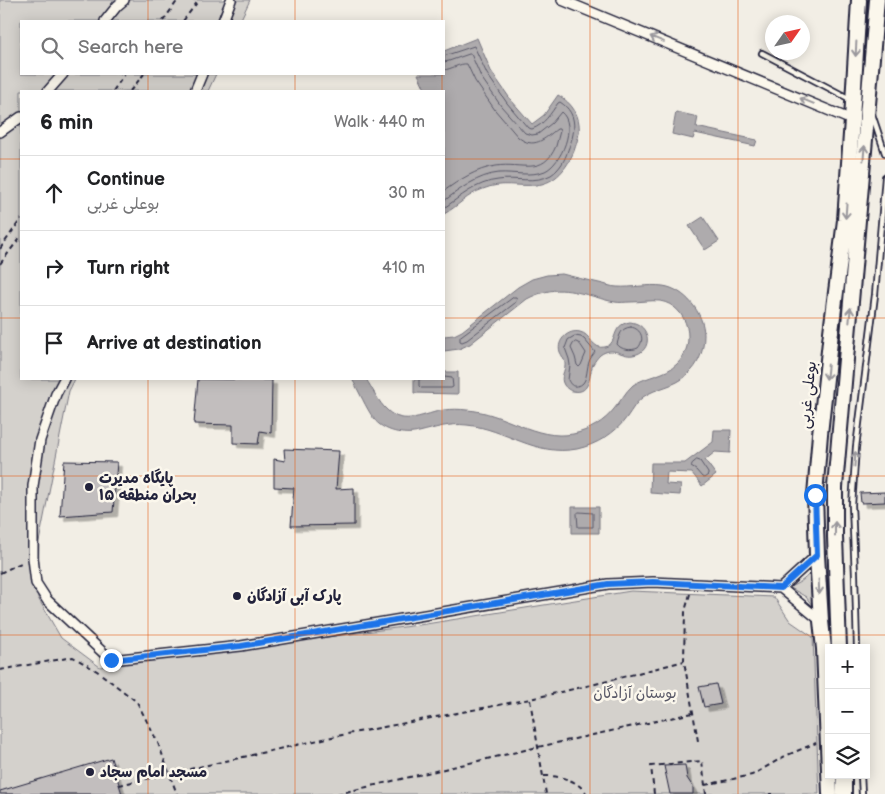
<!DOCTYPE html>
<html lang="en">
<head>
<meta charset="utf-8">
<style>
	body { margin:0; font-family:"Balsamiq Sans","Playpen Sans Arabic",sans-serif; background:#f6f6f6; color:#202124 }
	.controls { position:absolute; right:15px; bottom:15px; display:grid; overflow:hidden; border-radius:0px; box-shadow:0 2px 12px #0003 }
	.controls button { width:45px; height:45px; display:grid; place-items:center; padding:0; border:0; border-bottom:1px solid #e0e0e0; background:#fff; color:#202124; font:25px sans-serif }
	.compass { position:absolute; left:765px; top:15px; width:45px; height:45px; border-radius:50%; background:#fff; box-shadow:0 2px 12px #0003; rotate:56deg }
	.stop { position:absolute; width:15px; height:15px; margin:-11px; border:4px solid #1a73e8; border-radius:50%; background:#fff }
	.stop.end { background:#1a73e8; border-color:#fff; box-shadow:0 1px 5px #0008 }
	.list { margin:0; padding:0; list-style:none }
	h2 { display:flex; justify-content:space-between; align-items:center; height:65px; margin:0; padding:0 20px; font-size:21px }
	h2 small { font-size:16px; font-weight:400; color:#757577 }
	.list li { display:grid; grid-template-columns:32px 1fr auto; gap:15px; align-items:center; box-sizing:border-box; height:75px; padding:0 20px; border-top:1px solid #e0e0e0 }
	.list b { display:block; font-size:19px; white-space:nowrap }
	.list p { margin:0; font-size:16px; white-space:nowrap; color:#757577 }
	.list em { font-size:16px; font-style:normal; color:#757577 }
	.icon { flex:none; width:28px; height:28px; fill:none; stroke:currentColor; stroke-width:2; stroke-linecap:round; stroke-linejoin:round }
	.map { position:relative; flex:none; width:885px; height:794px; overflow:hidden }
	.search { position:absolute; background:#fff; box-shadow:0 2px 12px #0003; left:20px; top:20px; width:425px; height:55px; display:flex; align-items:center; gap:12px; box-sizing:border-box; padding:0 18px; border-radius:0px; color:#757577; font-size:19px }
	.panel { position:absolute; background:#fff; box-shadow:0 2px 12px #0003; left:20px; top:90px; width:425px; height:290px; border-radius:0px }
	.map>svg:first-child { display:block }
	.green { fill:#d4d1cc; stroke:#7b7a84 }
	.water { fill:#aeabad; stroke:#76747f }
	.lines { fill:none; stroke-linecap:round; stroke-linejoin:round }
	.shore { stroke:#5a5969; stroke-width:1 }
	.building { fill:#c2bebe; stroke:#22223b; filter:url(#shadow) }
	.service-casing { stroke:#22223b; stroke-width:8 }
	.minor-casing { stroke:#22223b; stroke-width:12 }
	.secondary-casing { stroke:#22223b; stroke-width:18 }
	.path { stroke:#22223b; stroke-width:2; stroke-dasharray:5 4; stroke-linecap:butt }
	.service { stroke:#fbf7ec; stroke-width:4.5 }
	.minor { stroke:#fbf7ec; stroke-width:9 }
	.secondary { stroke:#fbf7ec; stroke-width:14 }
	.oneway { stroke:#99979c }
	.route { stroke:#1a73e8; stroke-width:6 }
	.grid { fill:none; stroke:#e8590c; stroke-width:1; stroke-opacity:0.55 }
	.poi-dot { fill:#22223b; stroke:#fbf7ec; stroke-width:2 }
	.labels { text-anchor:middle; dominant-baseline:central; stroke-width:5; stroke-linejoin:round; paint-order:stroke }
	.street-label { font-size:15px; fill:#22223b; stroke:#fbf7ec }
	.poi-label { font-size:15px; font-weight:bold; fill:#22223b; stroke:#fbf7ec; text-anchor:start }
	.park-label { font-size:15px; fill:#575766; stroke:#fbf7ec }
</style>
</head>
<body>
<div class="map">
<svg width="885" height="794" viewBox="0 0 885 794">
	<defs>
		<filter id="shadow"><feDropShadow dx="4.5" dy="4.5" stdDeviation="0" flood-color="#0004"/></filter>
	</defs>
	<rect width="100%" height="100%" fill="#f2eee5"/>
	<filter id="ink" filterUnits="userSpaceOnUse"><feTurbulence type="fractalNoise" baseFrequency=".02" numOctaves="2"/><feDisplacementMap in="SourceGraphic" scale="10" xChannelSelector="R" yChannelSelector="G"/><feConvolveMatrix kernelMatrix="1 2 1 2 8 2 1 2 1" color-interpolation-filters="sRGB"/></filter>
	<g filter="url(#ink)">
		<path class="green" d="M0,0H250L240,21H21V74H216L208,91H21V379H75L69,391L39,542L38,598L61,638L100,667L426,624L631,591L774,597L790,621L813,637L819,794H0Z
			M810,573L812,605L806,597L789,587C798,584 804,580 810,573Z"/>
		<path class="water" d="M477,38L491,71L511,100L532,124L544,115L558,95C572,103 581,116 579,133C578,139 576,145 574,151C567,168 556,183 536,185C517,187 502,181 483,189C468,194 457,207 444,214V91H426L418,74H444V51Z
			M676,112L698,117L696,127L757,140L755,146L695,133L693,139L672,134Z
			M703,217L719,241L705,250L689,226Z
			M562,274C574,277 586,280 599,283C605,284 611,287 617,287C632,288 648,284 663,286C685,289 704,313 704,335C704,350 699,365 687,375C675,387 657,387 643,397C636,402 632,410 627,417C616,433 596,445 577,449C535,457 506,429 467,425C449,423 436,428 419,432C404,436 383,431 374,419C366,408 359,391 352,379H366C372,388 379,403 387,410C404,427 425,413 444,410C451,409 460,409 467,410C504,412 535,441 573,434C589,431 605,421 614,409C621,401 625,392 633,385C647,376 666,375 677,364C697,345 689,306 660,301C651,300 640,302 630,302C625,302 620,303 615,302C609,301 602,299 596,297C569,290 554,285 527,299L470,344L459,349L444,351V336L454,335L462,331L518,287L532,279L547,275Z
			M630,322C651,324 654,352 633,355C621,357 614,345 600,355C597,358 595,361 593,364C589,374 591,395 573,391C570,391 566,388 564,385C559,377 566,371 565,363C564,359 562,356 560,352C556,340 569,329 580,332C591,334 592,350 605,347C619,343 610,325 630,322Z
			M444,372H458V394L414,393V379H444Z
			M714,430H731L730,453L715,452L705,460L716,475L702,486L692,473L667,472L666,484L681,485L680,495L650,493L651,463H685L713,442Z
			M572,507H599V533H572Z"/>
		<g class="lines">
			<path class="shore" d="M444,56L474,46L487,74L507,103L528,128L532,129C544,125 551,113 558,103L560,102C579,114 575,133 568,150C565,160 560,169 551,175C535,184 515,177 498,180C477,182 460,197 444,208
				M444,62L449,61L469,54H471L481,77L501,106L525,133L532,135L538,134L552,123L561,112C578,125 561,164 545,171C531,177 513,172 499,173C478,175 460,189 444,201
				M444,70C452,69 460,63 467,64L475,81L495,110L518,137C534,150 544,139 557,129H559L560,131C559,136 557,141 556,146C543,177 522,162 496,166C476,169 459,180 444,191
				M514,297H516L517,299L515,303L467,340L462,342L460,341V337Z
				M631,327C642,329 645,340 638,348C631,351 621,350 617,344C620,335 620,328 631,327Z
				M575,336L581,337L584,339L595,352C593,355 590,358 589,362C586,370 588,385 577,386C572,387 570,384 568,380L570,365L569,359L565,348L568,340Z
				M576,342L580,344L586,353L581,365L579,367L577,365L575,357L571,348L573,344Z
				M419,379V386L421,388H451L453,387L452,378L444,377
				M697,460L700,461L708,473V475L704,478L702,477L696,470L691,467L692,464Z
				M579,512L593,513V527H578L577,514Z"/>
		</g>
		<path class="building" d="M198,379L272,380L271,433L260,431L258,444L233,443V425L194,424Z
			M284,449L339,451L336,489L354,488V525L291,526L294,488L274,487V459L285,461Z
			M64,461L117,462L113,512L60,516Z
			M885,492V502L861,503L860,493Z
			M716,684L721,704L704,707L699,687Z
			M111,758L122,794H0V791Z
			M685,765L687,778L693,787V794H670L664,766Z"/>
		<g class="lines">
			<defs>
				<path id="service" d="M762,53L850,99
					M872,114L885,153
					M857,648L855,575L852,505L856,447L875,295L885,177
					M861,775L862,794"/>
				<path id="minor" d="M562,0L852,120
					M105,21L117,6L124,0
					M223,21L231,0
					M48,91L63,74
					M195,91L202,74
					M0,132L21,117
					M64,379L56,394L40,440L33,486V558L36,583L47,600L111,660L241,646L608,584L653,582L781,588L821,621
					M781,588L817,555"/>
				<path id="secondary" d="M839,648L835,537V487L877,0
					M844,775V794
					M830,794L824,649L821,621L817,555L815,495L820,434L831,332L845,220L852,120L859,0"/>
			</defs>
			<use href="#service" class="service-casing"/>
			<use href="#minor" class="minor-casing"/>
			<use href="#secondary" class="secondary-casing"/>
			<path class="path" d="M163,21L178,0
				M183,21L199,0
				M113,91L125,74
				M130,91L144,74
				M0,249L21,219
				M0,264L21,236
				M0,573L23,562
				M690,594L685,611L684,661L698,741
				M0,670L73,657L97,671L137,702L158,743L177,794
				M530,700L546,794
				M544,776C561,776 576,779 587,794
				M119,785L332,737L530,699L604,682L684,661
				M705,785L752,775L785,756L816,743
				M337,794L538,747L693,713
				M654,794L651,766L702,761L706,794
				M769,794H773"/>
			<use href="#service" class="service"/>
			<use href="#minor" class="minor"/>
			<use href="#secondary" class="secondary"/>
		</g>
		<defs><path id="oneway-shaft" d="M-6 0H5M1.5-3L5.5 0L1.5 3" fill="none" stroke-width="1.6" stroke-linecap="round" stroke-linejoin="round" transform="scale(1.25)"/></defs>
		<g class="oneway">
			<use href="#oneway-shaft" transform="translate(657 39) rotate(-158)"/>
			<use href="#oneway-shaft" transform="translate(856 49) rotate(93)"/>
			<use href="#oneway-shaft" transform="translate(807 101) rotate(-158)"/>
			<use href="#oneway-shaft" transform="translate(864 153) rotate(-85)"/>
			<use href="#oneway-shaft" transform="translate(846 211) rotate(94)"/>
			<use href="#oneway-shaft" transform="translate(850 315) rotate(-85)"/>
			<use href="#oneway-shaft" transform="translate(827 372) rotate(96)"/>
			<use href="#oneway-shaft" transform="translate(855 459) rotate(-86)"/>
			<use href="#oneway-shaft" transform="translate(835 529) rotate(-90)"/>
			<use href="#oneway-shaft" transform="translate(819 587) rotate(87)"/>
		</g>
	</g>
	<g class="lines" filter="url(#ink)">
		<path class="route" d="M111,660L241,646L608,584L653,582L781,588L817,555L815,495"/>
	</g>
	<path class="grid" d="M148,0V21M295,0V21M442,0V21M590,0V794M738,0V794M148,74V91M295,74V91M442,74V91M0,159H21M444,159H885M0,318H21M444,318H885M148,379V794M295,379V794M442,379V794M0,476H885M0,635H885"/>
	<g class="poi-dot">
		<circle cx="89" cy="487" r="5"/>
		<circle cx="237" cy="596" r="5"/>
		<circle cx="90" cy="772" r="5"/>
	</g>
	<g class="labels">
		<g class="street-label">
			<text transform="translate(808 395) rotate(-84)">بوعلی غربی</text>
		</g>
		<g class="poi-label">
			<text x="99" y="478">پایگاه مدیرت<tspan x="99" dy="17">بحران منطقه ۱۵</tspan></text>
			<text x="247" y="596">پارک آبی آزادگان</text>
			<text x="100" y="772">مسجد امام سجاد</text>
		</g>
		<g class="park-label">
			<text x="635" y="693">بوستان آزادگان</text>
		</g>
	</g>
</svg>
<div class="controls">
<button>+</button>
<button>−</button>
<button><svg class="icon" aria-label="layers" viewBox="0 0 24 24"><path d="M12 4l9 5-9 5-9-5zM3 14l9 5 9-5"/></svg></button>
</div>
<svg class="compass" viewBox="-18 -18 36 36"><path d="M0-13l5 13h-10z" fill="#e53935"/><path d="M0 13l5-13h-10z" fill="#757577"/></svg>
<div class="stop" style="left:815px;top:495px"></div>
<div class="stop end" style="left:111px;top:660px"></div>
<div class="search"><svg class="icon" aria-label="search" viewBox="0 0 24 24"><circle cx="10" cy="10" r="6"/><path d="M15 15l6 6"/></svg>Search here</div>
<section class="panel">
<h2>6 min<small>Walk · 440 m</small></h2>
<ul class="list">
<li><svg class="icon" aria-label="ahead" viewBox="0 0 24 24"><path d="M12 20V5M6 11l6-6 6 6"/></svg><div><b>Continue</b><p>بوعلی غربی</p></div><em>30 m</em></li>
<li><svg class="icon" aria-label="right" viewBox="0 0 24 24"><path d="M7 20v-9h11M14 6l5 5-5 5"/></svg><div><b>Turn right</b></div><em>410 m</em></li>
<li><svg class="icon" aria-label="arrive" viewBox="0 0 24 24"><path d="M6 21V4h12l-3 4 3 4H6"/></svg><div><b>Arrive at destination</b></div></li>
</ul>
</section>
</div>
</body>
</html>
